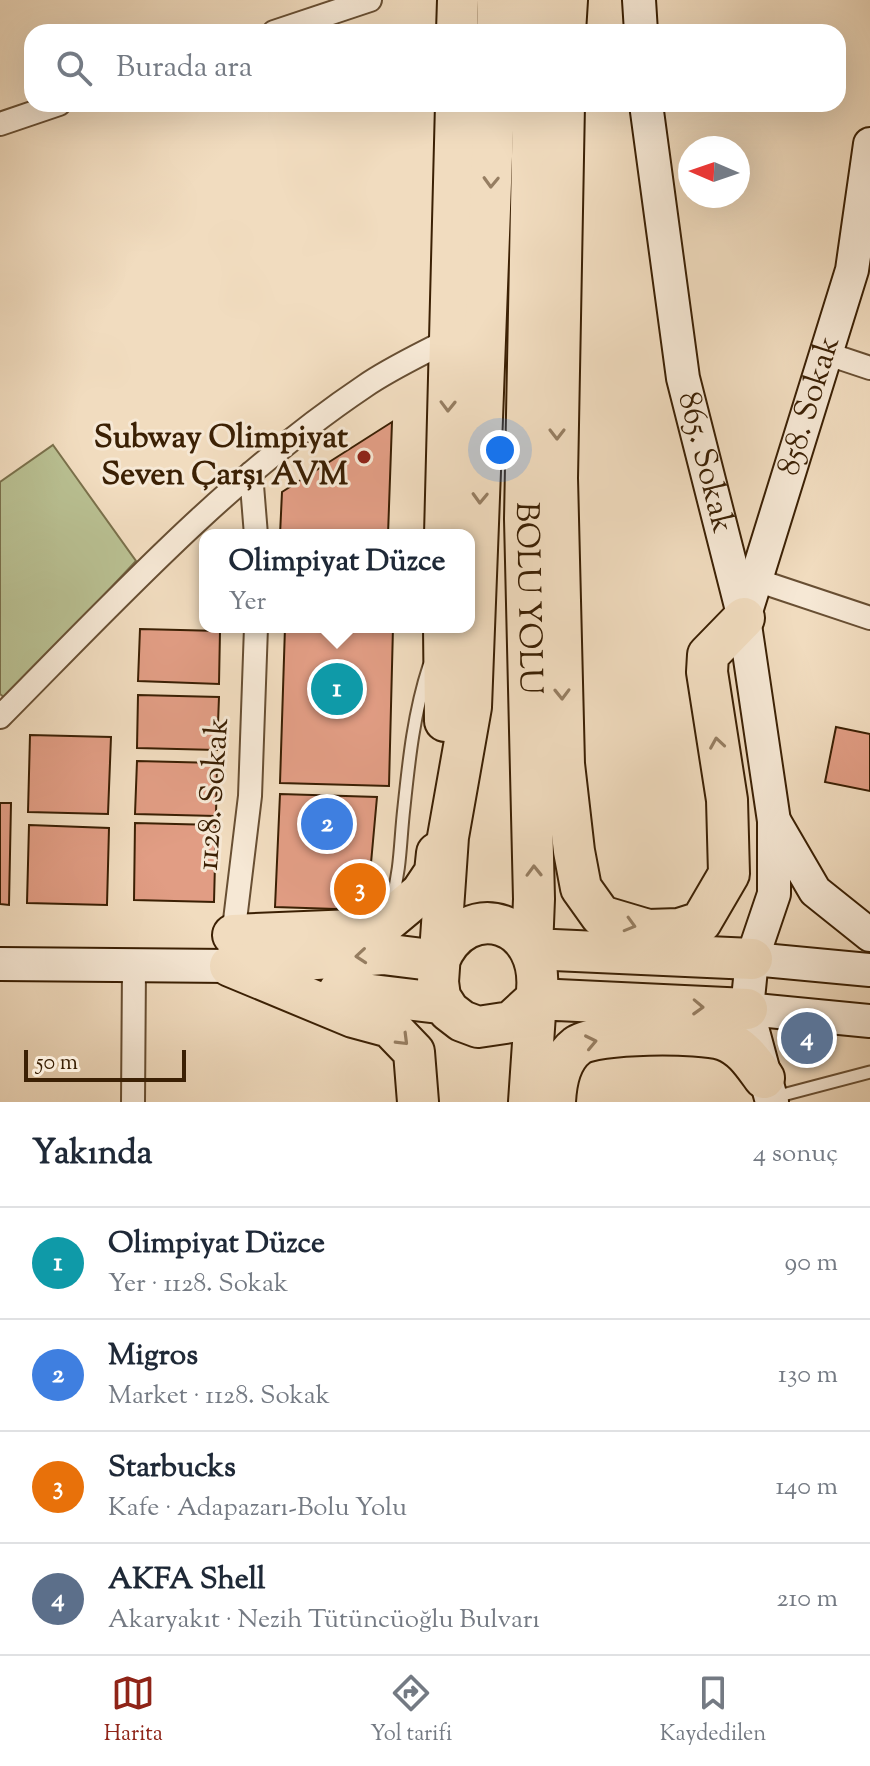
<!DOCTYPE html>
<html lang="tr">
<head>
<meta charset="utf-8">
<style>
	body { margin:0; font-family:"Sorts Mill Goudy",serif; background:#f6f6f7; color:#1f2937 }
	.compass { position:absolute; left:678px; top:136px; width:72px; height:72px; border-radius:50%; background:#fff; box-shadow:0 8px 32px #0002; rotate:272deg }
	.scale { position:absolute; left:24px; bottom:20px; width:162px; box-sizing:border-box; padding-left:8px; border:4px solid #3b2004; border-top:0; font-size:22px; line-height:28px; white-space:nowrap; color:#3b2004; -webkit-text-stroke:6px #f6e8d5; paint-order:stroke }
	.you { position:absolute; left:500px; top:450px; width:28px; height:28px; margin:-20px; border:6px solid #fff; border-radius:50%; background:#1a73e8; box-shadow:0 0 0 12px #1a73e833 }
	.badge { display:grid; place-items:center; width:52px; height:52px; border-radius:50%; background:#8f2418; color:#fff; font-size:26px; font-weight:700 }
	.pin { position:absolute; translate:-50% -50%; border:4px solid #fff; box-shadow:0 2px 8px #0006 }
	.popup { position:absolute; left:199px; top:529px; width:276px; height:104px; box-sizing:border-box; display:grid; place-content:center; border-radius:16px; background:#fff; filter:drop-shadow(0 2px 6px #0005); font-size:26px; white-space:nowrap; color:#747a83 }
	.popup b { font-size:30px; color:#1f2937 }
	.popup::after { content:''; position:absolute; left:50%; top:100%; margin-left:-16px; border:16px solid transparent; border-top-color:#fff }
	.list { margin:0; padding:0; list-style:none }
	h2 { display:flex; justify-content:space-between; align-items:center; height:104px; margin:0; padding:0 32px; font-size:34px }
	h2 small { font-size:26px; font-weight:400; color:#747a83 }
	.list li { display:grid; grid-template-columns:52px 1fr auto; gap:24px; align-items:center; box-sizing:border-box; height:112px; padding:0 32px; border-top:2px solid #e0e1e3 }
	.list b { display:block; font-size:30px; white-space:nowrap }
	.list p { margin:0; font-size:26px; white-space:nowrap; color:#747a83 }
	.list em { font-size:26px; font-style:normal; color:#747a83 }
	.icon { flex:none; width:44px; height:44px; fill:none; stroke:currentColor; stroke-width:2; stroke-linecap:round; stroke-linejoin:round }
	.map { position:relative; flex:none; width:870px; height:1102px; overflow:hidden }
	.search { position:absolute; background:#fff; box-shadow:0 8px 32px #0002; left:24px; right:24px; top:24px; height:88px; display:flex; align-items:center; gap:20px; box-sizing:border-box; padding:0 28px; border-radius:24px; color:#747a83; font-size:30px }
	.sheet { height:552px; background:#fff }
	nav { display:flex; justify-content:space-around; align-items:center; box-sizing:border-box; height:112px; border-top:2px solid #e0e1e3; background:#fff; font-size:22px; color:#747a83 }
	nav a { display:grid; justify-items:center; gap:4px }
	nav .on { color:#8f2418 }
	.map>svg:first-child { display:block }
	.green { fill:#b9c092; stroke:#7a704b; stroke-width:2 }
	.building { fill:#e19d84; stroke:#3b2004; stroke-width:2 }
	.lines { fill:none; stroke-linecap:round; stroke-linejoin:round }
	.lane-casing { stroke:#684f33; stroke-width:15 }
	.street-casing { stroke:#684f33; stroke-width:26 }
	.secondary-casing { stroke:#3b2004; stroke-width:36 }
	.highway-casing { stroke:#3b2004; stroke-width:44 }
	.lane { stroke:#f6e8d5; stroke-width:11 }
	.street { stroke:#f6e8d5; stroke-width:22 }
	.secondary { stroke:#f6e8d5; stroke-width:32 }
	.highway { stroke:#f1dcbf; stroke-width:40 }
	.oneway { stroke:#967e62 }
	.poi-dot { fill:#8f2418; stroke:#f6e8d5; stroke-width:3 }
	.labels { text-anchor:middle; dominant-baseline:central; stroke-width:6; stroke-linejoin:round; paint-order:stroke }
	.street-label { font-size:32px; fill:#3b2004; stroke:#f6e8d5 }
	.poi-label { font-size:32px; font-weight:bold; fill:#3b2004; stroke:#f6e8d5; text-anchor:end }
</style>
</head>
<body>
<div class="map">
<svg width="870" height="1102" viewBox="0 0 870 1102">
	<rect width="100%" height="100%" fill="#f1dcbf"/>
	<filter id="stains"><feTurbulence type="fractalNoise" baseFrequency=".0025" numOctaves="4"/><feColorMatrix values="0 0 0 0 .2 0 0 0 0 .09 0 0 0 0 .02 0 0 0 .5 -.17"/></filter>
	<radialGradient id="worn" r=".72"><stop offset=".6" stop-color="#630" stop-opacity="0"/><stop offset="1" stop-color="#630" stop-opacity=".3"/></radialGradient>
	<path class="green" d="M53,445L136,561L6,699L0,694V482Z"/>
	<path class="building" d="M392,422L388,535H280L282,492Z
		M285,627H393L389,786L280,783Z
		M140,629L220,631L219,684L138,681Z
		M138,695L219,697L217,750L137,748Z
		M836,727L870,734V791L825,782Z
		M30,735L111,737L108,814L28,812Z
		M137,761L217,763L216,816L135,814Z
		M280,794L377,797L369,885L357,902L336,909L275,907Z
		M0,803H11L9,905L0,904Z
		M135,823L216,825L214,902L134,900Z
		M29,825L109,828L107,905L27,903Z"/>
	<g class="lines">
		<defs>
			<path id="lane" d="M392,900C401,867 400,841 404,807C409,759 414,712 429,666
				M775,1097L870,1072"/>
			<path id="street" d="M274,32L370,0
				M0,124L59,104
				M825,353L870,368
				M251,473L256,535
				M756,580L870,618
				M0,717C115,601 228,478 365,386C391,368 422,354 450,339
				M232,945L250,796L256,627
				M133,1102L134,968"/>
			<g id="secondary">
				<path d="M639,0L641,32"/>
				<path id="s1" d="M646,104L683,378L744,618L774,821V894L752,959L747,1009L772,1102"/>
				<path id="s2" d="M744,618L852,270L870,144"/>
				<path d="M776,824L815,891L870,935"/>
				<path d="M752,959L870,970"/>
				<path d="M0,964L230,966"/>
				<path d="M747,1009L870,1021"/>
			</g>
			<g id="highway">
				<path d="M457,32L458,0"/>
				<path d="M497,32L498,0"/>
				<path d="M535,32L536,0"/>
				<path d="M565,32L567,0"/>
				<path id="s3" d="M533,104L525,519L534,899L532,949L752,959"/>
				<path d="M564,104L557,478L564,764L574,851L581,888L601,916L648,930L679,929L701,922L729,874L727,800L707,672L708,655L744,618"/>
				<path d="M445,535L456,104"/>
				<path d="M444,627L445,721"/>
				<path d="M233,935L354,930L385,923L421,893L435,872L437,853"/>
				<path d="M439,961C465,896 549,919 536,999L511,1022L478,1027L462,1021L449,1011L440,997L438,982L448,837L471,707L494,104"/>
				<path d="M236,965L383,954L439,961"/>
				<path d="M230,966L353,1017L390,1027L414,1052L418,1102"/>
				<path d="M339,991L439,1003"/>
				<path d="M529,1102L536,999L747,1009"/>
				<path d="M555,1102C556,1082 560,1059 577,1046C594,1032 702,1032 724,1040C743,1047 753,1063 764,1078"/>
			</g>
		</defs>
		<use href="#lane" class="lane-casing"/>
		<use href="#street" class="street-casing"/>
		<use href="#secondary" class="secondary-casing"/>
		<use href="#highway" class="highway-casing"/>
		<use href="#lane" class="lane"/>
		<use href="#street" class="street"/>
		<use href="#secondary" class="secondary"/>
		<use href="#highway" class="highway"/>
	</g>
	<defs><path id="oneway-chevron" d="M-2-3.5L2.5 0L-2 3.5" fill="none" stroke-width="1.6" stroke-linecap="round" stroke-linejoin="round" transform="scale(2)"/></defs>
	<g class="oneway">
		<use href="#oneway-chevron" transform="translate(491 182) rotate(92)"/>
		<use href="#oneway-chevron" transform="translate(448 406) rotate(91)"/>
		<use href="#oneway-chevron" transform="translate(557 434) rotate(90)"/>
		<use href="#oneway-chevron" transform="translate(480 498) rotate(92)"/>
		<use href="#oneway-chevron" transform="translate(562 694) rotate(89)"/>
		<use href="#oneway-chevron" transform="translate(717 743) rotate(-99)"/>
		<use href="#oneway-chevron" transform="translate(534 871) rotate(-91)"/>
		<use href="#oneway-chevron" transform="translate(630 925) rotate(16)"/>
		<use href="#oneway-chevron" transform="translate(361 956) rotate(175)"/>
		<use href="#oneway-chevron" transform="translate(698 1007) rotate(2)"/>
		<use href="#oneway-chevron" transform="translate(403 1040) rotate(45)"/>
		<use href="#oneway-chevron" transform="translate(591 1042) rotate(-12)"/>
	</g>
	<circle class="poi-dot" cx="364" cy="457" r="8"/>
	<g class="labels">
		<g class="street-label">
			<text stroke="none"><textPath href="#s2" startOffset="222">858. Sokak</textPath></text>
			<text stroke="none"><textPath href="#s1" startOffset="364">865. Sokak</textPath></text>
			<text stroke="none"><textPath href="#s3" startOffset="494">BOLU YOLU</textPath></text>
			<text transform="translate(214 794) rotate(-86)">1128. Sokak</text>
		</g>
		<g class="poi-label">
			<text x="348" y="439">Subway Olimpiyat<tspan x="348" dy="37">Seven Çarşı AVM</tspan></text>
		</g>
	</g>
	<rect width="100%" height="100%" filter="url(#stains)"/>
	<rect width="100%" height="100%" fill="url(#worn)"/>
</svg>
<svg class="compass" viewBox="-18 -18 36 36"><path d="M0-13l5 13h-10z" fill="#e53935"/><path d="M0 13l5-13h-10z" fill="#747a83"/></svg>
<div class="scale">50 m</div>
<div class="you"></div>
<div class="pin badge" style="left:337px;top:689px;background:#0f9aa8">1</div>
<div class="popup"><b>Olimpiyat Düzce</b>Yer</div>
<div class="pin badge" style="left:327px;top:824px;background:#3f7fe0">2</div>
<div class="pin badge" style="left:360px;top:889px;background:#e8710a">3</div>
<div class="pin badge" style="left:807px;top:1038px;background:#5c6f8a">4</div>
<div class="search"><svg class="icon" aria-label="search" viewBox="0 0 24 24"><circle cx="10" cy="10" r="6"/><path d="M15 15l6 6"/></svg>Burada ara</div>
</div>
<section class="sheet">
<h2>Yakında<small>4 sonuç</small></h2>
<ul class="list">
<li><span class="badge" style="background:#0f9aa8">1</span><div><b>Olimpiyat Düzce</b><p>Yer · 1128. Sokak</p></div><em>90 m</em></li>
<li><span class="badge" style="background:#3f7fe0">2</span><div><b>Migros</b><p>Market · 1128. Sokak</p></div><em>130 m</em></li>
<li><span class="badge" style="background:#e8710a">3</span><div><b>Starbucks</b><p>Kafe · Adapazarı-Bolu Yolu</p></div><em>140 m</em></li>
<li><span class="badge" style="background:#5c6f8a">4</span><div><b>AKFA Shell</b><p>Akaryakıt · Nezih Tütüncüoğlu Bulvarı</p></div><em>210 m</em></li>
</ul>
</section>
<nav>
<a class="on"><svg class="icon" aria-label="map" viewBox="0 0 24 24"><path d="M3 6l6-2 6 2 6-2v14l-6 2-6-2-6 2zM9 4v14M15 6v14"/></svg>Harita</a>
<a><svg class="icon" aria-label="directions" viewBox="0 0 24 24"><path d="M12 3l9 9-9 9-9-9zM9 14v-3h6M13 9l2 2-2 2"/></svg>Yol tarifi</a>
<a><svg class="icon" aria-label="saved" viewBox="0 0 24 24"><path d="M7 4h10v16l-5-4-5 4z"/></svg>Kaydedilen</a>
</nav>
</body>
</html>
